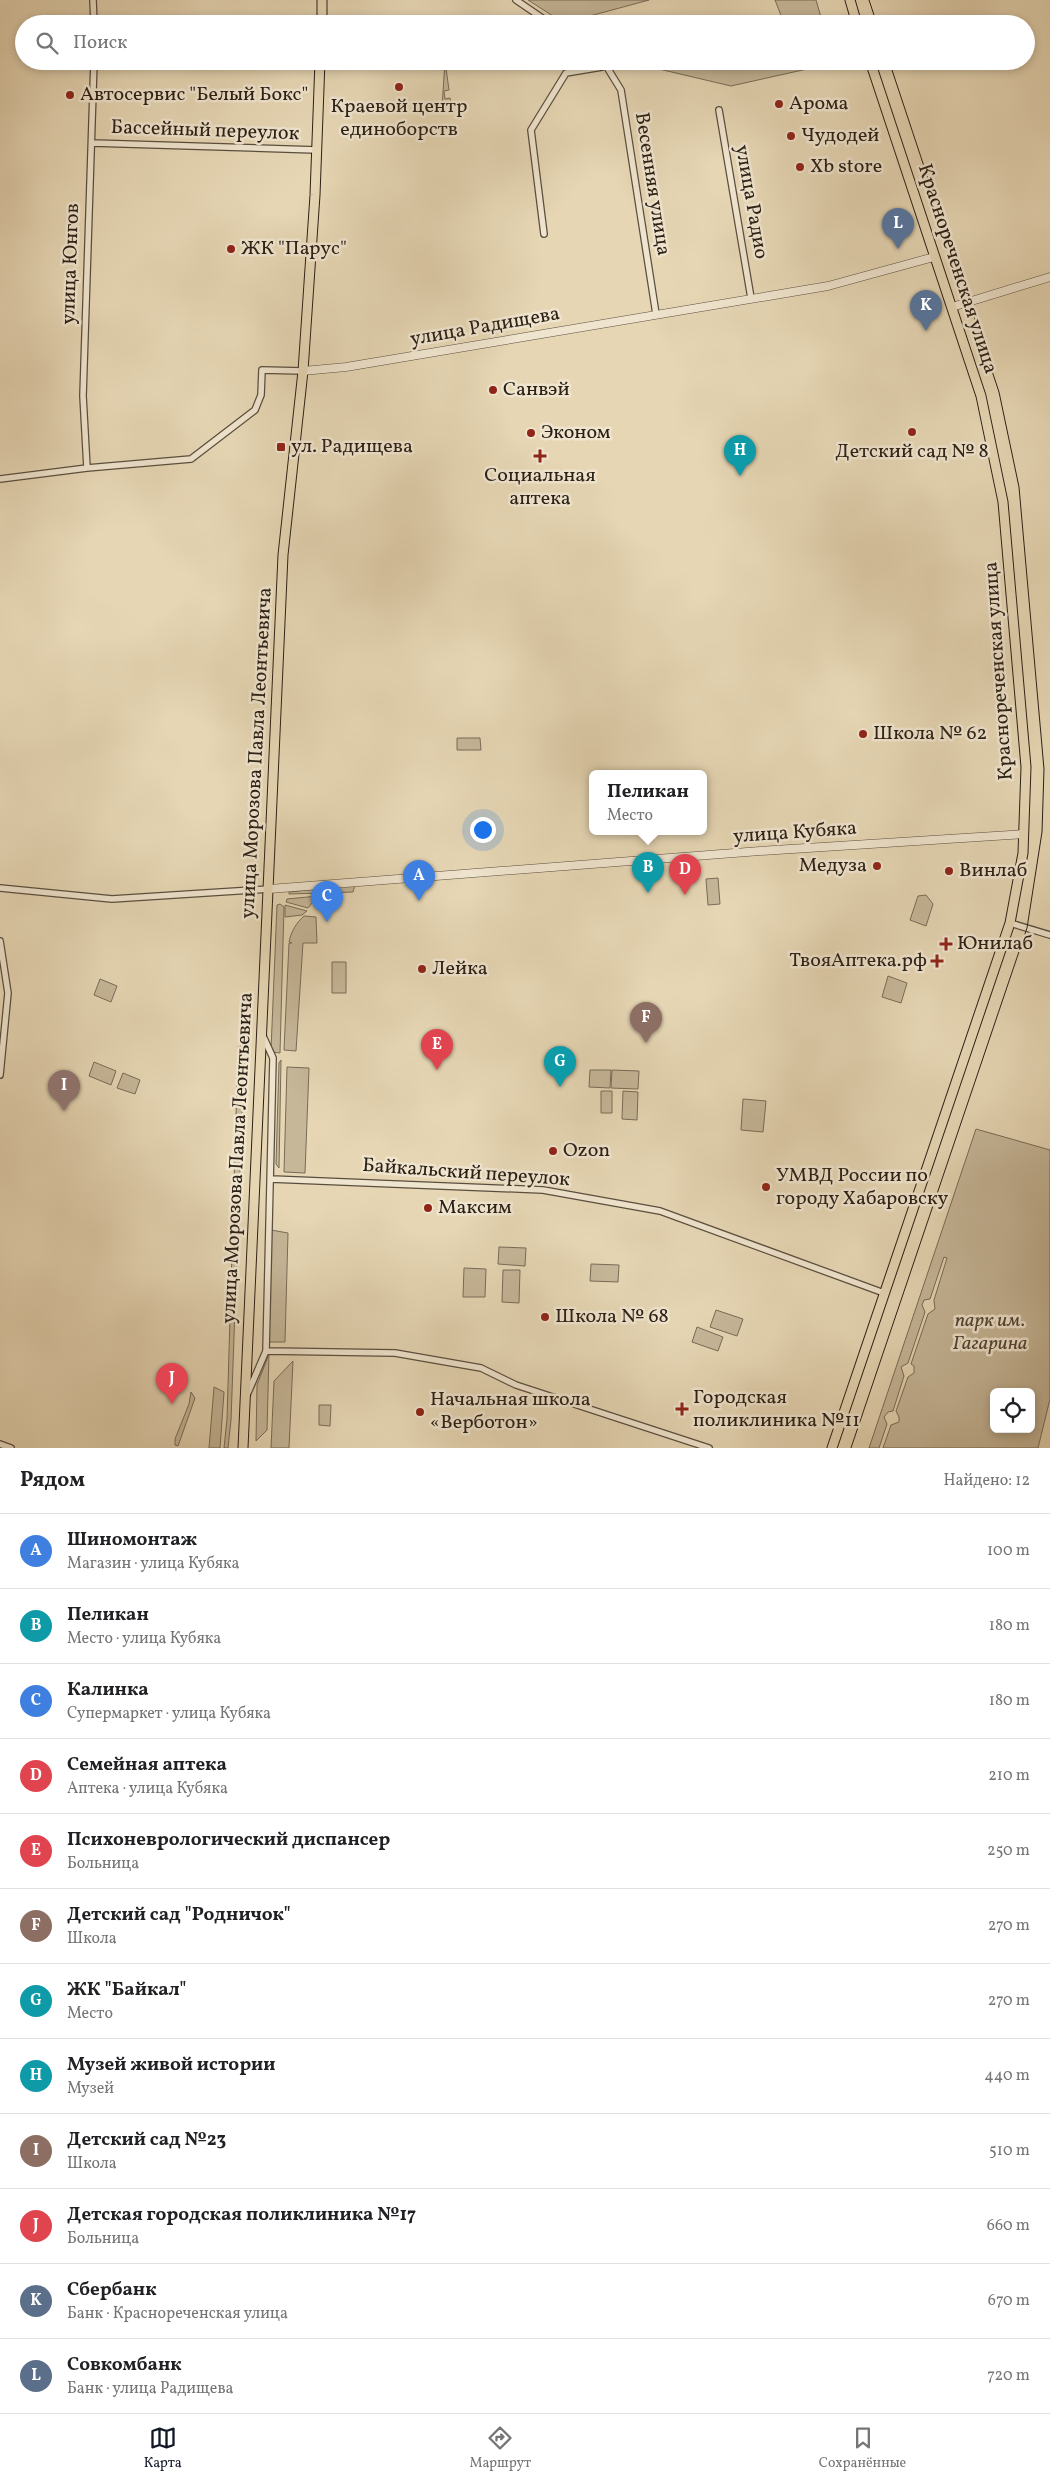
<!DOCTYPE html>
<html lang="ru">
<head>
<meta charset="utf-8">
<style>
	body { margin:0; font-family:Vollkorn,serif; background:#f6f6f6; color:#202124 }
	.controls { position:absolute; right:15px; bottom:15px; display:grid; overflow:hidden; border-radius:8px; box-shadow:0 2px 8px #0003 }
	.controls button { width:45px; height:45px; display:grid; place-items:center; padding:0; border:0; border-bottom:1px solid #e0e0e0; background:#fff; color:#202124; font:25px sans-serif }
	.you { position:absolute; left:482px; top:829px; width:18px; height:18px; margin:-12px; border:4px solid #fff; border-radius:50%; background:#1a73e8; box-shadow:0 0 0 8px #1a73e833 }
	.badge { display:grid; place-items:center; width:32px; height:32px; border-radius:50%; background:#111827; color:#fff; font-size:16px; font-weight:700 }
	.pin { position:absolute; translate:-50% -41px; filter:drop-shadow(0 1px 2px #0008) }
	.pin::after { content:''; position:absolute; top:26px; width:18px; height:15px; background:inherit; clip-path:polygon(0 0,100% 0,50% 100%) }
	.popup { position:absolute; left:589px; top:770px; width:118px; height:65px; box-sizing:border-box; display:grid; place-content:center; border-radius:8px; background:#fff; filter:drop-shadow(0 1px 4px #0005); font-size:16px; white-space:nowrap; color:#757577 }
	.popup b { font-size:19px; color:#202124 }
	.popup::after { content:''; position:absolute; left:50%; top:100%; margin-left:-10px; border:10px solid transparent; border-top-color:#fff }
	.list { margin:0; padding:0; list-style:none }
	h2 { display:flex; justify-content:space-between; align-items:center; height:65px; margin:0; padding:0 20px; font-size:21px }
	h2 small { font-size:16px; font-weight:400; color:#757577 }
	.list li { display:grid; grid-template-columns:32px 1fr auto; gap:15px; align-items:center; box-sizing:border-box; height:75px; padding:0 20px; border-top:1px solid #e0e0e0 }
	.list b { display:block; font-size:19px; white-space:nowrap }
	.list p { margin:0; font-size:16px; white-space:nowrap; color:#757577 }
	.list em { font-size:16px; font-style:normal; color:#757577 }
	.icon { flex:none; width:28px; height:28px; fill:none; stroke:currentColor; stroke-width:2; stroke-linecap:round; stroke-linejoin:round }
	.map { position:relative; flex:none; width:1050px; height:1448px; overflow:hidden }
	.search { position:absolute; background:#fff; box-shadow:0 2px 8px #0003; left:15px; right:15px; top:15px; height:55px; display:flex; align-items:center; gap:12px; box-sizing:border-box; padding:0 18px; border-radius:28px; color:#757577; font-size:19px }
	.sheet { height:965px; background:#fff }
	nav { display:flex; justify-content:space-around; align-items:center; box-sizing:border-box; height:70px; border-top:1px solid #e0e0e0; background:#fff; font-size:14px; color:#757577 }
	nav a { display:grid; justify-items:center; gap:2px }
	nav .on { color:#111827 }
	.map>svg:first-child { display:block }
	.green { fill:#c6b799; stroke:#786c58; fill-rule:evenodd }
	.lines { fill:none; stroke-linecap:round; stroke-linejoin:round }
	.minor-casing { stroke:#5a4e3e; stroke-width:8 }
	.tertiary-casing { stroke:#5a4e3e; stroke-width:9 }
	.primary-casing { stroke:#2b2016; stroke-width:11 }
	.minor { stroke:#efe4ce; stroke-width:5.5 }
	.tertiary { stroke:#efe4ce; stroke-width:8 }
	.primary { stroke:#e6d6b4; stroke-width:9 }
	.tram { stroke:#2b2016; stroke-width:1 }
	.poi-dot { fill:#8f2418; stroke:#efe4ce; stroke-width:2 }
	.labels { text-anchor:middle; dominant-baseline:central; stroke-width:5; stroke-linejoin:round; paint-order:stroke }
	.poi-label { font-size:20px; fill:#2b2016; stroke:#efe4ce; text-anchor:start }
	.street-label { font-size:20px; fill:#2b2016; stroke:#efe4ce }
	.park-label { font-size:20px; font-style:italic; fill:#524637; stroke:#efe4ce }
</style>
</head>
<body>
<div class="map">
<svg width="1050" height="1448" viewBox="0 0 1050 1448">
	<rect width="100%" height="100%" fill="#e6d6b4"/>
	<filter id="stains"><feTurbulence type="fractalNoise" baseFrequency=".004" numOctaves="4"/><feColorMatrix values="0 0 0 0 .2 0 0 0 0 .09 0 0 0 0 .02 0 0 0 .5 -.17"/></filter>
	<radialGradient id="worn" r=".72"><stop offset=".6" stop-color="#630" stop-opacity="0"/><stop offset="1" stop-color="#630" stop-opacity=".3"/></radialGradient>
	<path class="green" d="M528,0H649L564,23Z
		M775,0H816L823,24H781L784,23Z
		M142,61H172V68L142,67Z
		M445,61L449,90L444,91L445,99L450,98L452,106L442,107Z
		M625,61H834V63L731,86Z
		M457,738H480L481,750H457Z
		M718,878L720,904L708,905L706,879Z
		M355,885L353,892L289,894V892Z
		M926,895L933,904L926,926L910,920L918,896Z
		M318,896L308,908L286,902L287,899Z
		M280,904L284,907L280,1053L272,1052L271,1050L277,905Z
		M285,905L307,911L302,915L285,917Z
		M304,916L316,917L317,943H303L296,1051L284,1050L289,943H292L289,942C291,932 296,923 304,916Z
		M332,962H346V993H332Z
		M888,976L907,983L901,1003L882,997Z
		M100,979L117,986L111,1002L94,995Z
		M241,1046L244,1061L231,1420L228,1448H224L227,1419L238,1047Z
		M281,1060L279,1168L276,1164L279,1063Z
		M94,1062L116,1071L111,1085L89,1076Z
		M287,1067L309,1068L305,1173L284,1172Z
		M590,1070H611L610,1088L589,1087Z
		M612,1070L639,1071L638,1089L611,1088Z
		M123,1073L140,1080L135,1094L117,1088Z
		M601,1091H612V1113H601Z
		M623,1091L638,1092L637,1120L622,1119Z
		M743,1099L766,1101L763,1132L741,1130Z
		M976,1129L1050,1150V1399L1038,1448H883L891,1425L899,1422V1417L896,1411L908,1377L914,1373V1366L911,1364L928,1314L935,1309L934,1300L947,1258L944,1257L930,1299L924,1300L922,1305L925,1312L908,1363L901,1367L904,1376L893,1411L888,1412L884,1417L887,1424L879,1448H869ZM994,1392H1031V1429H994Z
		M271,1230L288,1233L285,1342H269Z
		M499,1247L526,1248L525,1266L498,1264Z
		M591,1264L619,1265L618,1282L590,1281Z
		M464,1268L486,1269L485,1297H463Z
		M503,1270H520L519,1303L502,1302Z
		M716,1310L743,1319L737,1336L710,1327Z
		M697,1327L723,1337L718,1351L692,1342Z
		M269,1354L267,1430L256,1441L257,1385Z
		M293,1361L289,1448H271L274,1381Z
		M214,1387L224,1392L220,1448H209Z
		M191,1392L195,1398L178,1446L175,1445V1439L189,1404Z
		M319,1405H331L330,1426L319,1425Z"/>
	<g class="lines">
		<defs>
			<path id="minor" d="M93,0L94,24
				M516,0L551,24
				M605,64L621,90L656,314
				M719,110L751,298
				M92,143L317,150
				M544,234L531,130L566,73L602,67L605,64L603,62
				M87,468L83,396L94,61
				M0,479L87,468L191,459L255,410L261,395L262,370L303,371
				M0,888L112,899L269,889
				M1010,923L1050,935
				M0,941L8,993L0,1075
				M271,1179L543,1190L660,1211L884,1293
				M266,1351L395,1353L481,1368L516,1385L709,1448
				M247,1395L266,1351L273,1058L263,1036
				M0,1444L11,1448"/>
			<path id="tertiary" d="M952,307L1050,277
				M303,371L346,367L828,286L934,257
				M269,889L760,851L1024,834"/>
			<path id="primary" d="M850,0L857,24
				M322,24V0
				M243,1448L283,555L303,371L315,195L320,61
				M832,1448L1010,923L1023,853L1026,767L1003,502L981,396L870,61"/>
		</defs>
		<use href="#minor" class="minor-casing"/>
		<use href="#tertiary" class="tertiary-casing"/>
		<use href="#primary" class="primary-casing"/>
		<use href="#minor" class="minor"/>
		<use href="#tertiary" class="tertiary"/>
		<use href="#primary" class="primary"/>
		<path class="tram" d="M869,0L877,24
			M851,1448L1027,928L1042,832L1044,769L1019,487L999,392L889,61"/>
	</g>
	<g class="poi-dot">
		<circle cx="399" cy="87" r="5"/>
		<circle cx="70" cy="95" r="5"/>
		<circle cx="779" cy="104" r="5"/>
		<circle cx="791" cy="136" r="5"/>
		<circle cx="800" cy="167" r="5"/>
		<circle cx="231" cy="249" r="5"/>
		<circle cx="493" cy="390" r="5"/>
		<circle cx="912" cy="432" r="5"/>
		<circle cx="531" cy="433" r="5"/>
		<rect x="276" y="442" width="10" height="10" rx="2.5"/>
		<path d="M537.5 448.5h5v5h5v5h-5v5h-5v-5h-5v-5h5z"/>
		<circle cx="863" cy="734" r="5"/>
		<circle cx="877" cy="866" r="5"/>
		<circle cx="949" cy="871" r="5"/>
		<path d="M943.5 936.5h5v5h5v5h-5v5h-5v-5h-5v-5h5z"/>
		<path d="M934.5 953.5h5v5h5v5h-5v5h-5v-5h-5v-5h5z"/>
		<circle cx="422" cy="969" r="5"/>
		<circle cx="553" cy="1151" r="5"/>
		<circle cx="766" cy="1187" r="5"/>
		<circle cx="428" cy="1208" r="5"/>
		<circle cx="545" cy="1317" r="5"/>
		<path d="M679.5 1401.5h5v5h5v5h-5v5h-5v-5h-5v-5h5z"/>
		<circle cx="420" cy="1412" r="5"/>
	</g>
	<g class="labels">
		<g class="poi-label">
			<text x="80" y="95">Автосервис "Белый Бокс"</text>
			<text x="789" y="104">Арома</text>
			<text x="399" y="107" text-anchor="middle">Краевой центр<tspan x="399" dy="23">единоборств</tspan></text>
			<text x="801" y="136">Чудодей</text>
			<text x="810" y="167">Xb store</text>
			<text x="241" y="249">ЖК "Парус"</text>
			<text x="503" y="390">Санвэй</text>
			<text x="541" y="433">Эконом</text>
			<text x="291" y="447">ул. Радищева</text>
			<text x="912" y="452" text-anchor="middle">Детский сад № 8</text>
			<text x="540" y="476" text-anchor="middle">Социальная<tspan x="540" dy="23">аптека</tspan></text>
			<text x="873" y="734">Школа № 62</text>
			<text x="867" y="866" text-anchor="end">Медуза</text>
			<text x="959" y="871">Винлаб</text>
			<text x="957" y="944">Юнилаб</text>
			<text x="927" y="961" text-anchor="end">ТвояАптека.рф</text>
			<text x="432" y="969">Лейка</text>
			<text x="563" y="1151">Ozon</text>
			<text x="776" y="1176">УМВД России по<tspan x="776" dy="23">городу Хабаровску</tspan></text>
			<text x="438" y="1208">Максим</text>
			<text x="555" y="1317">Школа № 68</text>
			<text x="693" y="1398">Городская<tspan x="693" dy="23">поликлиника №11</tspan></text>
			<text x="430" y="1400">Начальная школа<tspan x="430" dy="23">«Верботон»</tspan></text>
		</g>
		<g class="street-label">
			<text transform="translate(205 131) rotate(2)">Бассейный переулок</text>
			<text transform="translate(652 184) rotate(81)">Весенняя улица</text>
			<text transform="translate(751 202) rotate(80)">улица Радио</text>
			<text transform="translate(71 264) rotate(-88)">улица Юнгов</text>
			<text transform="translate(957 269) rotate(72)">Краснореченская улица</text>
			<text transform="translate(485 327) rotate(-10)">улица Радищева</text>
			<text transform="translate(999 671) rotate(-94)">Краснореченская улица</text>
			<text transform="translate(257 753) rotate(-87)">улица Морозова Павла Леонтьевича</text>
			<text transform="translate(795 833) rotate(-4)">улица Кубяка</text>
			<text transform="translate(238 1158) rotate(-87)">улица Морозова Павла Леонтьевича</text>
			<text transform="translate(466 1173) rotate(4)">Байкальский переулок</text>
		</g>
		<g class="park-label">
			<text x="990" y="1321">парк им.<tspan x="990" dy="23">Гагарина</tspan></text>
		</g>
	</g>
	<rect width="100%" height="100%" filter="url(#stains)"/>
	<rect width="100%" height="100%" fill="url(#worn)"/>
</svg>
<div class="controls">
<button><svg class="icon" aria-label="locate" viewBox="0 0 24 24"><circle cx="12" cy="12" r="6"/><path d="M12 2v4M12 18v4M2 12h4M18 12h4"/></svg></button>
</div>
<div class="you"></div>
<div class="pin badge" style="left:419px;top:901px;background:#3f7fe0">A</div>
<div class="pin badge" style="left:648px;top:893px;background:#0f9aa8">B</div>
<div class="popup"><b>Пеликан</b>Место</div>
<div class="pin badge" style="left:327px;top:922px;background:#3f7fe0">C</div>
<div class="pin badge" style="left:685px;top:895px;background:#e0444e">D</div>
<div class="pin badge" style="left:437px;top:1070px;background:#e0444e">E</div>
<div class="pin badge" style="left:646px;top:1043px;background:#8d6e63">F</div>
<div class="pin badge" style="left:560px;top:1087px;background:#0f9aa8">G</div>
<div class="pin badge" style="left:740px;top:476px;background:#0f9aa8">H</div>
<div class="pin badge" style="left:64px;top:1111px;background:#8d6e63">I</div>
<div class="pin badge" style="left:172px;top:1404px;background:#e0444e">J</div>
<div class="pin badge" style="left:926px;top:331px;background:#5c6f8a">K</div>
<div class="pin badge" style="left:898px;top:249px;background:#5c6f8a">L</div>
<div class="search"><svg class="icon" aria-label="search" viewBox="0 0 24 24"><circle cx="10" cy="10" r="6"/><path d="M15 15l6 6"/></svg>Поиск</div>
</div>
<section class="sheet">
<h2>Рядом<small>Найдено: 12</small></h2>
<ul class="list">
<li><span class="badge" style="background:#3f7fe0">A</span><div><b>Шиномонтаж</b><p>Магазин · улица Кубяка</p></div><em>100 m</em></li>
<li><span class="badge" style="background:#0f9aa8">B</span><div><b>Пеликан</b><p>Место · улица Кубяка</p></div><em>180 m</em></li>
<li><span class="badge" style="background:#3f7fe0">C</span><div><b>Калинка</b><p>Супермаркет · улица Кубяка</p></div><em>180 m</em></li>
<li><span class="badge" style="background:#e0444e">D</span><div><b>Семейная аптека</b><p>Аптека · улица Кубяка</p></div><em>210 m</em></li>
<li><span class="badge" style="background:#e0444e">E</span><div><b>Психоневрологический диспансер</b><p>Больница</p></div><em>250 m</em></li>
<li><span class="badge" style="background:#8d6e63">F</span><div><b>Детский сад &quot;Родничок&quot;</b><p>Школа</p></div><em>270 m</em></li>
<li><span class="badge" style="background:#0f9aa8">G</span><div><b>ЖК &quot;Байкал&quot;</b><p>Место</p></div><em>270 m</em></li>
<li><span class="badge" style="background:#0f9aa8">H</span><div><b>Музей живой истории</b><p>Музей</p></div><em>440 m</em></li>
<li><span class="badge" style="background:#8d6e63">I</span><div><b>Детский сад №23</b><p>Школа</p></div><em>510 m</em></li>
<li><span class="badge" style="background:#e0444e">J</span><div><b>Детская городская поликлиника №17</b><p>Больница</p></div><em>660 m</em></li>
<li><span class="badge" style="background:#5c6f8a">K</span><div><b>Сбербанк</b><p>Банк · Краснореченская улица</p></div><em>670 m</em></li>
<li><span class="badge" style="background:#5c6f8a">L</span><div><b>Совкомбанк</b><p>Банк · улица Радищева</p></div><em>720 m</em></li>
</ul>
</section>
<nav>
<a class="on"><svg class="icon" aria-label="map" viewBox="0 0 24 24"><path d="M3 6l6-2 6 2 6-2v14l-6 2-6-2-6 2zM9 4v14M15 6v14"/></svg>Карта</a>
<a><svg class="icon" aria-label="directions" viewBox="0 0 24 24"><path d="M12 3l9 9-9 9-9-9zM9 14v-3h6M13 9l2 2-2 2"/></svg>Маршрут</a>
<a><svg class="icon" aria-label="saved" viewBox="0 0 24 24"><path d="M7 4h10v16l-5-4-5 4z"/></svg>Сохранённые</a>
</nav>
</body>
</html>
